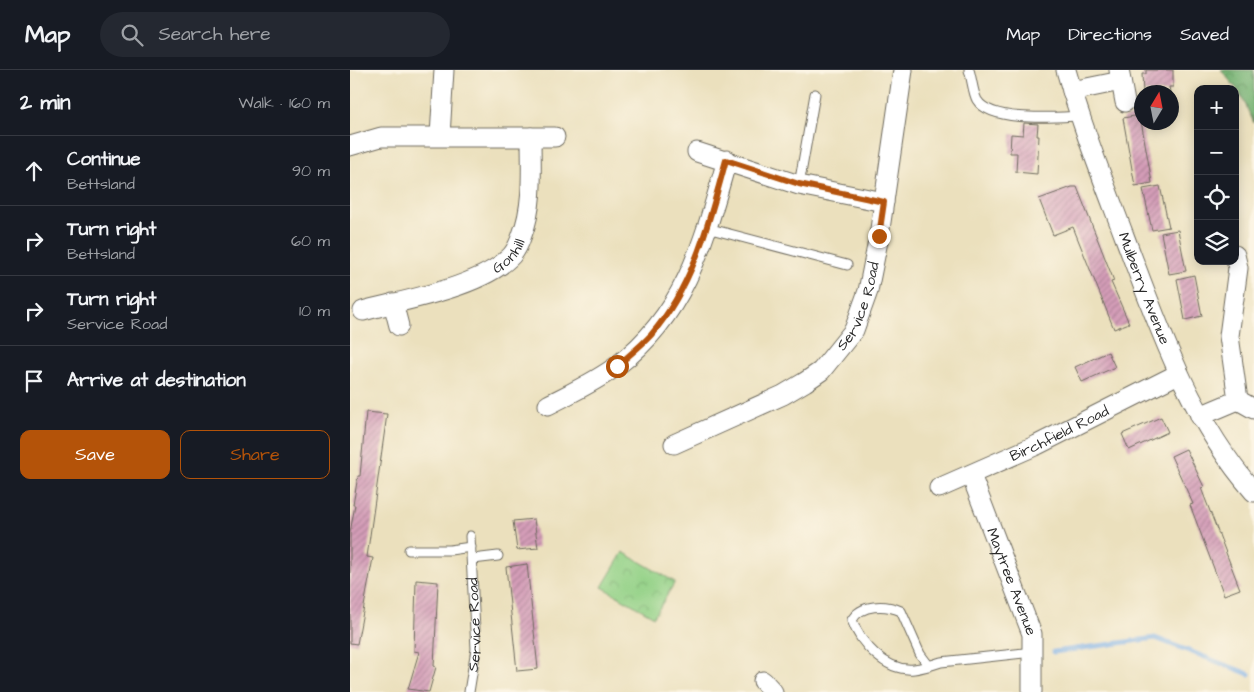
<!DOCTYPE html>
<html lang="en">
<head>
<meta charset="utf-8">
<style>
	body { margin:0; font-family:"Architects Daughter",sans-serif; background:#242831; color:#f1f3f6 }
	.controls { position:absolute; right:15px; top:15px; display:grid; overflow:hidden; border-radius:10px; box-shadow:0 2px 12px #0003 }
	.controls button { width:45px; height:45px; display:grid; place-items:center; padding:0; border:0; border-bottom:1px solid #363941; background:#171b24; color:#f1f3f6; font:25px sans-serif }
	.compass { position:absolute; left:784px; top:15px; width:45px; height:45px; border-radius:50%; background:#171b24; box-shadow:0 2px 12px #0003; rotate:10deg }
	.stop { position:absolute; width:15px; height:15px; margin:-11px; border:4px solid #b45309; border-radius:50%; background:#fff }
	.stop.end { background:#b45309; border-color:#fff; box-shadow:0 1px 5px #0008 }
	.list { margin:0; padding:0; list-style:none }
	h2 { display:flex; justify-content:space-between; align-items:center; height:65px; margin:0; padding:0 20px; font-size:21px }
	h2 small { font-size:16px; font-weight:400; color:#9ea1a6 }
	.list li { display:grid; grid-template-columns:32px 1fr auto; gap:15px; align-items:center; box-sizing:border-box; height:70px; padding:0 20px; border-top:1px solid #363941 }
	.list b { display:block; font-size:19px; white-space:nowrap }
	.list p { margin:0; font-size:16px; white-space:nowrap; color:#9ea1a6 }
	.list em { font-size:16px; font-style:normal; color:#9ea1a6 }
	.actions { display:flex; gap:10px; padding:15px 20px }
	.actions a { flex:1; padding:11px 0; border:1px solid #b45309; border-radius:10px; text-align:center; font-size:18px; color:#b45309 }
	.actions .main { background:#b45309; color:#fff }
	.icon { flex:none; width:28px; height:28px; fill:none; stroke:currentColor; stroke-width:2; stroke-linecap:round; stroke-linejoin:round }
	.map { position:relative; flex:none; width:904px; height:622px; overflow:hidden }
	header { display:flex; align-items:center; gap:30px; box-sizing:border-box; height:70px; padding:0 25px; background:#171b24; border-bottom:1px solid #363941 }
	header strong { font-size:24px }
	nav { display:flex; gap:28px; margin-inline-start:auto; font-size:18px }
	.search { width:350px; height:45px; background:#242831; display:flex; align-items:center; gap:12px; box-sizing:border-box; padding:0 18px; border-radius:28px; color:#9ea1a6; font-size:19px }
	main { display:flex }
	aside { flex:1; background:#171b24 }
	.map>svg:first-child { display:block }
	.forest { fill:url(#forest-crowns); stroke:#517050 }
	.park { fill:url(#park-crowns); stroke:#607e5a }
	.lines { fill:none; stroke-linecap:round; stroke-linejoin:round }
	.stream { stroke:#79ade6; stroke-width:5 }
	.building { fill:url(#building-hatch) }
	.lane-casing { stroke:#6e6a5e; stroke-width:11 }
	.street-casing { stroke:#6e6a5e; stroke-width:21 }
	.lane { stroke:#fff; stroke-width:9 }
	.street { stroke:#fff; stroke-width:19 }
	.route { stroke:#b45309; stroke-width:6 }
	.labels { text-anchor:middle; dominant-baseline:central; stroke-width:4; stroke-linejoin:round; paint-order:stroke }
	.street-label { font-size:15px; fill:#2b2b2b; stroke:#fcf5e5 }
</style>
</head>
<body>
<header>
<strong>Map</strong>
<div class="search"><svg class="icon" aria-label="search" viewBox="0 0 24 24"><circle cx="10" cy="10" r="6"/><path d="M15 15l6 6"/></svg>Search here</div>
<nav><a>Map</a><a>Directions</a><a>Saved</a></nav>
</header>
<main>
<aside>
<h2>2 min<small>Walk · 160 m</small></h2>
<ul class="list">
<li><svg class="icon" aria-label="ahead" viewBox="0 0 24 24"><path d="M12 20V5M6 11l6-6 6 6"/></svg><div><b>Continue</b><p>Bettsland</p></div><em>90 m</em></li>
<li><svg class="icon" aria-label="right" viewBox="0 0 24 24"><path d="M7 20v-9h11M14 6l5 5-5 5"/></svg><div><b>Turn right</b><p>Bettsland</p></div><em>60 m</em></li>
<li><svg class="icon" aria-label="right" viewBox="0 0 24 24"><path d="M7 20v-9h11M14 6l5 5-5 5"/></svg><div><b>Turn right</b><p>Service Road</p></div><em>10 m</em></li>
<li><svg class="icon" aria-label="arrive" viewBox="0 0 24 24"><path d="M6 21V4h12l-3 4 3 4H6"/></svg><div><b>Arrive at destination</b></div></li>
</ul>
<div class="actions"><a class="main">Save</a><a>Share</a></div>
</aside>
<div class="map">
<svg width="904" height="622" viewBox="0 0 904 622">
	<defs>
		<pattern id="forest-crowns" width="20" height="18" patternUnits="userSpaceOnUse" patternTransform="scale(1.25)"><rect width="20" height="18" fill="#77b474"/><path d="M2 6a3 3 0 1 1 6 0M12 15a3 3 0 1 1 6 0" fill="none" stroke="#62935f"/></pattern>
		<pattern id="park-crowns" width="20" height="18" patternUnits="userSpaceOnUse" patternTransform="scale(1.25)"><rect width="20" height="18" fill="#94d288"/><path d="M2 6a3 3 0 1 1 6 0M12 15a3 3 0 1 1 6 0" fill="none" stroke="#80b476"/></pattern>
		<pattern id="building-hatch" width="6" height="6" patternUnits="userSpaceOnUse" patternTransform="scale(1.25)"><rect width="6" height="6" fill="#d49db8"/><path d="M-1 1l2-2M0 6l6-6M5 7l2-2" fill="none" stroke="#ac8096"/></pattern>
	</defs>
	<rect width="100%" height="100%" fill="#fcf5e5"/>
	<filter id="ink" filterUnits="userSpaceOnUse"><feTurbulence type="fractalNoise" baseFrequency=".02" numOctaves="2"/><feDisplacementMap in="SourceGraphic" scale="10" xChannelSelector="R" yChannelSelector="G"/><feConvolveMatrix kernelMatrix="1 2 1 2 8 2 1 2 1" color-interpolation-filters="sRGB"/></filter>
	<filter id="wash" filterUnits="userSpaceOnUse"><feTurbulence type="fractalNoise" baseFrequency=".0096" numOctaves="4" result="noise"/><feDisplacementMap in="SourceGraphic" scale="20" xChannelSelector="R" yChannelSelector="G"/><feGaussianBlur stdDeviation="1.12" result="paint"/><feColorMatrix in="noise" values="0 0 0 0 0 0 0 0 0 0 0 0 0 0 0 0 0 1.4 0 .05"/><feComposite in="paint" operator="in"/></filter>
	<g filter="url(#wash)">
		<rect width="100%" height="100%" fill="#ebe0bd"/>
		<path class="forest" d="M871,0H904V53L890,23Z"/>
		<path class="park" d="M273,482L325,512L304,547L252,517Z"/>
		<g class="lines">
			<path class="stream" d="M704,582L805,568L899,604"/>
		</g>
		<g id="blocks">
			<path class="building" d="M796,0H823V17H819L820,22H793L792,4H796Z
				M790,45L802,113L785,116L773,48Z
				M674,53L688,54L687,66H689L687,104L666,102L667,83H660L661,64L673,65Z
				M810,116L819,157L802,160L793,119Z
				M722,117H727L764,211L761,212L779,253L764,259L723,157L703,165L689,129Z
				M828,160L836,201L819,204L811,163Z
				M844,205L852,246L835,250L827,209Z
				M758,282L765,297L732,312L725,297Z
				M16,342L37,344L17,487L23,488L7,574L0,573V463L5,435H3L8,406H10Z
				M811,347L818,362L779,380L772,364Z
				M836,379L854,417L851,418L890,519L874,525L840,435L843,434L821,386Z
				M184,449L188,478L167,480L163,451Z
				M177,494L188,599L167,601L156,497Z
				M66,510L88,512L84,596L86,597L79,622L58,619L69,582L64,581Z"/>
		</g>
	</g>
	<g filter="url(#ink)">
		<use href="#blocks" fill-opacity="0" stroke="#6e6a5e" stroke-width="1"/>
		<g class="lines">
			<defs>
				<g id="lane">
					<path d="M619,0C622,9 623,23 627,30C641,53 707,47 730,46"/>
					<path d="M449,115L465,24"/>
					<path d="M357,158L497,195"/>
					<path d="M59,480H100L121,477"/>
					<path d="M123,489L148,486"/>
					<path d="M579,596L570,584L551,541C535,534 511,534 502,550C510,573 536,602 564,599C573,598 582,595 591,592L683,582"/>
					<path id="s1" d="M119,622L126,579L120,466"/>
				</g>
				<g id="street">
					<path id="s2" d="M716,0C732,57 754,112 775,168C809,258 840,349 904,422"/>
					<path d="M769,0L775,32"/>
					<path d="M722,21L771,11"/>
					<path d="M90,66L94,0"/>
					<path d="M0,76L31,67H205"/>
					<path d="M347,82L449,115L534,132"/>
					<path d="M885,185L888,198L879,266L888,330"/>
					<path d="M43,233L49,256"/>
					<path id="s3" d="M13,241C54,230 133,217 162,185C166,180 170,171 172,165C184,135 181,98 181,67"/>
					<path d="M198,335C221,323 247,311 268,295C337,242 354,170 377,90"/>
					<path d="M850,346L888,330L904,339"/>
					<path id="s4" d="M324,374L433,325L455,312L471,301L504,260L518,221L529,166L553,0"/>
					<path id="s5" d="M621,405L682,564V622"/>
					<path id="s6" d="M589,418L687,375L828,304"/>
					<path d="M413,611L423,622"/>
				</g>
			</defs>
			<use href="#lane" class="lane-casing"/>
			<use href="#street" class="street-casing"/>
			<use href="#lane" class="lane"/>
			<use href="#street" class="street"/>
		</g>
	</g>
	<g class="lines" filter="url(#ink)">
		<path class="route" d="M267,296C278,286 291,276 301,265C344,215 359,152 376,90L449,114L534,132L529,166"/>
	</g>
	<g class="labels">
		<g class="street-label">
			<text stroke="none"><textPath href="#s3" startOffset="158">Gonhill</textPath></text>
			<text stroke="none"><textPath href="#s2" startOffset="232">Mulberry Avenue</textPath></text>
			<text stroke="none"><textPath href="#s4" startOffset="241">Service Road</textPath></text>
			<text stroke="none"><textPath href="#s6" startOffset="132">Birchfield Road</textPath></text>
			<text stroke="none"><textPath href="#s5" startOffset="114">Maytree Avenue</textPath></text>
			<text stroke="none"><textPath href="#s1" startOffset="68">Service Road</textPath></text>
		</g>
	</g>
</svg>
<div class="controls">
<button>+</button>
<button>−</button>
<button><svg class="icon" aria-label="locate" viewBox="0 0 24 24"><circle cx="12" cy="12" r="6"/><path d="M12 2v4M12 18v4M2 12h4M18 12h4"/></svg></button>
<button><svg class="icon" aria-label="layers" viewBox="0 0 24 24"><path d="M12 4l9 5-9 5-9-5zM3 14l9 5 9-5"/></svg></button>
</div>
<svg class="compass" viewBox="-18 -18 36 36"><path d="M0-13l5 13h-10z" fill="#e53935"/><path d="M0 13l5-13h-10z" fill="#9ea1a6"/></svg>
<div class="stop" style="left:267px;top:296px"></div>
<div class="stop end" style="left:529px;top:166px"></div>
</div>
</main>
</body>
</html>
